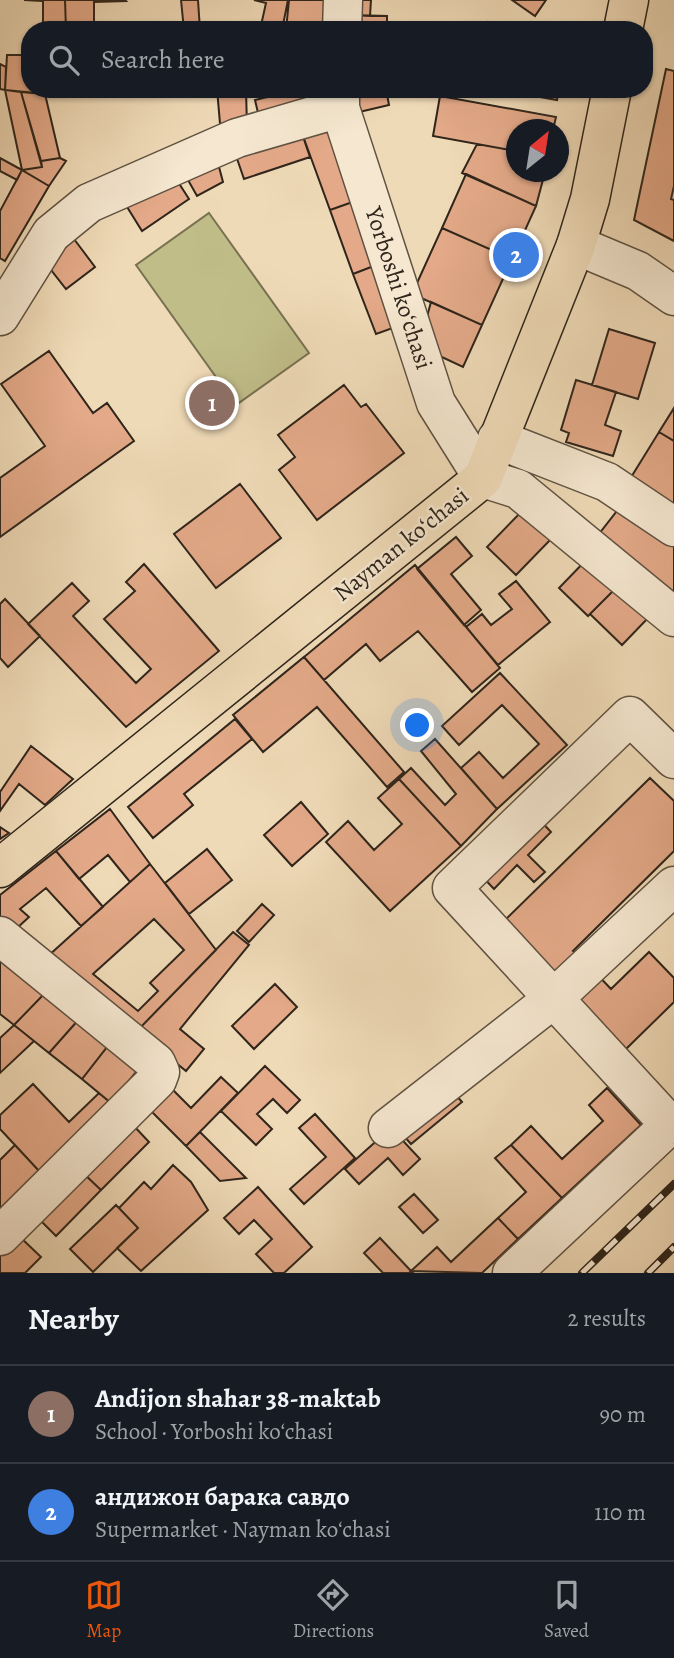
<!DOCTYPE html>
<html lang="en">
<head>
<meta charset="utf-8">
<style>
	body { margin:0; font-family:Alegreya,serif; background:#242831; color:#f1f3f6 }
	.compass { position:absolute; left:506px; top:119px; width:63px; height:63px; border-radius:50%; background:#171b24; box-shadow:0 2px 5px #0004; rotate:30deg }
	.you { position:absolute; left:418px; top:726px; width:24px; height:24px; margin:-18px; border:5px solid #fff; border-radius:50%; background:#1a73e8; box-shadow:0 0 0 10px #1a73e833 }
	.badge { display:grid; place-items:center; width:46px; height:46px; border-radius:50%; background:#ea580c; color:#fff; font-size:23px; font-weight:700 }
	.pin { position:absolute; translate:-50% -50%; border:4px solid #fff; box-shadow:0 2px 7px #0006 }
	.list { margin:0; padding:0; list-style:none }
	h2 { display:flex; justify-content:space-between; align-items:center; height:91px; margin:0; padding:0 28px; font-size:30px }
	h2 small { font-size:23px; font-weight:400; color:#9ea1a6 }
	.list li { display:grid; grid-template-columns:46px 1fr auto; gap:21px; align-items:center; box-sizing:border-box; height:98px; padding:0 28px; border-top:2px solid #363941 }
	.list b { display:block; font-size:26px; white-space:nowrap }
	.list p { margin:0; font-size:23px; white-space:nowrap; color:#9ea1a6 }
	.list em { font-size:23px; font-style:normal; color:#9ea1a6 }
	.icon { flex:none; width:38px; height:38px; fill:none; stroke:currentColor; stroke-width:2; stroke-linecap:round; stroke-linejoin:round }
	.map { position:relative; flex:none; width:674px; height:1273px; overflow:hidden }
	.search { position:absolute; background:#171b24; box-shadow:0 2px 5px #0004; left:21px; right:21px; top:21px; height:77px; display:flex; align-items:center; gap:18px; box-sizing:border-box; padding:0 24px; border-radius:28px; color:#9ea1a6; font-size:26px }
	.sheet { height:287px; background:#171b24 }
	nav { display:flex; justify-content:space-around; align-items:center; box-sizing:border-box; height:98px; border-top:2px solid #363941; background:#171b24; font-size:19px; color:#9ea1a6 }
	nav a { display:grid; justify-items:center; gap:4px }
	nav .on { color:#ea580c }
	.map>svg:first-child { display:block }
	.grass { fill:#c0bd89; stroke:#787152; stroke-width:2 }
	.building { fill:#e3a988; stroke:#2f251b; stroke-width:2; fill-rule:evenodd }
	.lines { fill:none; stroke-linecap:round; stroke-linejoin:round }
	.minor-casing { stroke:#5f5242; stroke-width:41 }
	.major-casing { stroke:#2f251b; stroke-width:41 }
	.minor { stroke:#f5e7d0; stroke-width:38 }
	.major { stroke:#efdab7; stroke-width:38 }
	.rail-casing { stroke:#2f251b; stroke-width:8 }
	.rail { stroke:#f5e7d0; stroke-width:5; stroke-dasharray:16; stroke-linecap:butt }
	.labels { text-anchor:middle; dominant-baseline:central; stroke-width:5; stroke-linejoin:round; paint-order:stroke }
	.street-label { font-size:24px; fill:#2f251b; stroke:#f5e7d0 }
</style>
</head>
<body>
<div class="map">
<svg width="674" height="1273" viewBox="0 0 674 1273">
	<rect width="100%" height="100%" fill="#efdab7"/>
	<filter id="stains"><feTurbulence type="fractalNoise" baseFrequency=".00286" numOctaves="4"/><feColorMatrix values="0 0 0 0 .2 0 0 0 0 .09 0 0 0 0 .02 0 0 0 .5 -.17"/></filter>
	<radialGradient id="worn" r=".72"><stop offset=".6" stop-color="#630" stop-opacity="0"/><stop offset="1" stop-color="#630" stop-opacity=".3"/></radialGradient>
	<path class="grass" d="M209,213L309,353L236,405L136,265Z"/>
	<path class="building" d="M24,0H65L66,30H43V1Z
		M65,0H125L126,1L94,2V30H66Z
		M181,0H198L200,30H184Z
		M254,0H288L282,30H260L266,3Z
		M289,0H334L332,30H286Z
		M351,0H371L370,16L350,15Z
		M512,0H546L535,16Z
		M350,15L387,16V30H350Z
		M418,22L488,24V30H418Z
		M488,22L532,30H488Z
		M7,55H30V89H67V96L5,90Z
		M0,64L6,67L5,90L0,89Z
		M666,69L674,71V186L671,199L674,200V241L634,220Z
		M217,89H246L247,128L221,135Z
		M248,89H269L267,97L247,93Z
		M300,89H330L261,126L255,100Z
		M351,89H386L389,105L355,113Z
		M496,89H559L557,100Z
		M5,90L21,92L42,167L22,170Z
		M21,92L45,94L60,158L41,161Z
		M440,96L556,117L553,130H516V151L433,136Z
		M330,115L361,199L330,210L299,125Z
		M299,125L310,157L244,179L233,147Z
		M477,144L516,151V172H545L536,206L462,173Z
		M215,152L223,182L197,196L183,171Z
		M0,158L22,170L17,180L0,171Z
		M60,158L66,161L49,186L22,170L42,167L41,161Z
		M22,170L49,186L5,261L0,258V211Z
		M171,171L189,199L142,231L124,202Z
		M466,174L536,206L512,259L442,228Z
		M361,199L384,262L353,274L330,210Z
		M442,228L512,259L482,325L412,294Z
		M74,239L95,267L66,289L44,261Z
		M384,262L407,323L376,334L353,274Z
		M431,302L482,325L463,367L429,351L428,313Z
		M609,329L655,343L638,399L592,385Z
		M49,351L93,413L107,403L134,441L0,537V478L45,446L1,384Z
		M576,380L616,392L605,425L621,431L613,456L566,442L569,433L561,430Z
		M344,385L361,407L366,404L404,453L317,520L279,470L295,457L278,435Z
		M674,408V441L659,432Z
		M659,432L674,441V506L630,479Z
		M240,484L281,538L216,588L174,534Z
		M620,507L674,544V601L595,539Z
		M524,509L553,537L516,575L487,547Z
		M456,537L472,556L451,574L481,610L464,625L417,569Z
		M590,556L619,585L588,616L559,588Z
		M144,564L219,651L126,727L28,624L72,583L89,601L73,616L136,683L151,669L104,619L135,591L126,582Z
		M415,565L500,668L472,692L418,631L380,661L366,644L324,680L304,657Z
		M516,581L550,622L498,665L466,627L482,614L491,625L512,609L499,594Z
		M619,585L650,616L622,645L590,614Z
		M5,599L40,636L8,667L0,658V604Z
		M304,657L404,772L387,787L317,707L263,752L233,715Z
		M500,673L567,745L497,809L461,768L479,752L503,778L539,744L502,705L459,745L442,726Z
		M235,719L252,739L184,794L193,805L153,838L128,807Z
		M435,739L497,809L461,846L399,779L411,768L445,805L456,794L421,751Z
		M31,746L73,779L45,805L19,784L0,811V792Z
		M650,778L674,801V851L573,951L577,954L554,977L501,924Z
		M399,779L461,846L390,911L326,842L348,821L374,850L402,824L378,798Z
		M301,802L328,834L292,866L264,835Z
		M110,809L150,864L130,882L108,855L79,879L56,851Z
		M537,817L551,832L528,855L545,872L534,882L517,865L494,889L479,873Z
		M0,827L9,833L0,839Z
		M207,849L232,880L189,914L165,883Z
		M56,851L103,907L81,926L46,888L20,909L29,917L15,930L0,918V895Z
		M150,864L216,950L137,1031L47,957ZM154,919L184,950L150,983L158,991L138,1011L93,974Z
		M262,904L274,915L249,942L237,931Z
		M233,932L249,945L180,1029L204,1049L186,1071L137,1031Z
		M649,952L674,978V1002L626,1049L571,991L593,970L611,989Z
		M0,954L46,992L14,1025L0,1014Z
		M275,984L297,1007L254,1049L232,1026Z
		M46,992L80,1018L49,1053L14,1025Z
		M80,1018L111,1042L82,1079L49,1053Z
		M14,1025L34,1041L0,1073V1038Z
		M111,1042L141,1066L111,1103L82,1079Z
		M265,1066L300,1100L287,1113L273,1099L257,1114L272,1129L256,1145L221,1111Z
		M221,1077L238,1093L186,1146L147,1107L168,1085L191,1108Z
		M33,1084L69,1122L99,1093L111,1103L40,1172L0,1129V1115Z
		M447,1085L462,1102L411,1144L396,1127Z
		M607,1088L641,1125L562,1198L511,1145L531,1126L562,1159L603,1121L589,1105Z
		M315,1114L355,1158L304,1204L290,1189L326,1157L299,1128Z
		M132,1124L149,1142L101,1190L83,1173Z
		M391,1128L420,1159L403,1175L388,1158L359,1184L345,1169Z
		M200,1132L246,1178L220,1181L186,1146Z
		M15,1145L40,1172L0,1211V1160Z
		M511,1145L562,1198L518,1239L498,1218L526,1192L495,1158Z
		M173,1165L191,1182L208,1210L141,1271L117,1248L138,1228L119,1208L144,1182L151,1189Z
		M80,1170L101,1190L56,1236L35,1215Z
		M258,1187L312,1247L284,1273H274L256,1254L272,1239L254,1220L239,1234L224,1218Z
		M414,1194L438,1220L423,1233L399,1207Z
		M116,1205L138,1228L93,1272L70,1249Z
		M498,1218L518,1239L482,1273L411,1271L437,1247L451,1262Z
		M19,1236L41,1257L25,1273H0V1255Z
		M380,1238L411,1271L413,1273H383L364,1253Z"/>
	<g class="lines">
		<defs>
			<path id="minor" d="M342,30L343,0
				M340,89V108L436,403L483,478L518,489L674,617
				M576,245L638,271L674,296
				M0,316L51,234L89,203L237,138L340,108
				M497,439L607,482L674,527
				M0,936L156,1063L160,1072L157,1080L0,1236
				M670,1125L452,888L630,716L674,759
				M388,1128L553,999L674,886
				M512,1273L674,1121"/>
			<path id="major" d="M623,30L629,0
				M0,868L483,478L576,245L590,199L612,89"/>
		</defs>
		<use href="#minor" class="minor-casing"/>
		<use href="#major" class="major-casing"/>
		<use href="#minor" class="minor"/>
		<use href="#major" class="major"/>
		<defs>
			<path id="rail" d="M582,1273L674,1184
				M648,1273L674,1247"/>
		</defs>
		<use href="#rail" class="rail-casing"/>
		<use href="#rail" class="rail"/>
	</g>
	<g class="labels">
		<g class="street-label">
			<text transform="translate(399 288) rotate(72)">Yorboshi koʻchasi</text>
			<text transform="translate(401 544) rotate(-39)">Nayman koʻchasi</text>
		</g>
	</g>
	<rect width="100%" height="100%" filter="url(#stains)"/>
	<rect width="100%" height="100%" fill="url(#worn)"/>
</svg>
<svg class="compass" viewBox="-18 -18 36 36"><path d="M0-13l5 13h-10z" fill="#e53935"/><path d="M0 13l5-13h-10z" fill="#9ea1a6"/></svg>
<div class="you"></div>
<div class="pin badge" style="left:212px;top:403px;background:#8d6e63">1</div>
<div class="pin badge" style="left:516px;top:255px;background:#3f7fe0">2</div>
<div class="search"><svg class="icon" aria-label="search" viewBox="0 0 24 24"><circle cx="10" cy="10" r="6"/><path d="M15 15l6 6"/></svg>Search here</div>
</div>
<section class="sheet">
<h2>Nearby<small>2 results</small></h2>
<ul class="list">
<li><span class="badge" style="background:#8d6e63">1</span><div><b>Andijon shahar 38-maktab</b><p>School · Yorboshi koʻchasi</p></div><em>90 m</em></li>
<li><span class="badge" style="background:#3f7fe0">2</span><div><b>андижон барака савдо</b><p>Supermarket · Nayman koʻchasi</p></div><em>110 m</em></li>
</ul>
</section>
<nav>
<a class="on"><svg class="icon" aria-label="map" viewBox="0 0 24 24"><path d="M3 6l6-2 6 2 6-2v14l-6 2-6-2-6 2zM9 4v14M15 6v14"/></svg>Map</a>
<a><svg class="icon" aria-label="directions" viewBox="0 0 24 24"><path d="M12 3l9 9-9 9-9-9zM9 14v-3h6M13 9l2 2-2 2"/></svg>Directions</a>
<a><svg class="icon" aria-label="saved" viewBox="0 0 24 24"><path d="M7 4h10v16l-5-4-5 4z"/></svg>Saved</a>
</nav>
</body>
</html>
